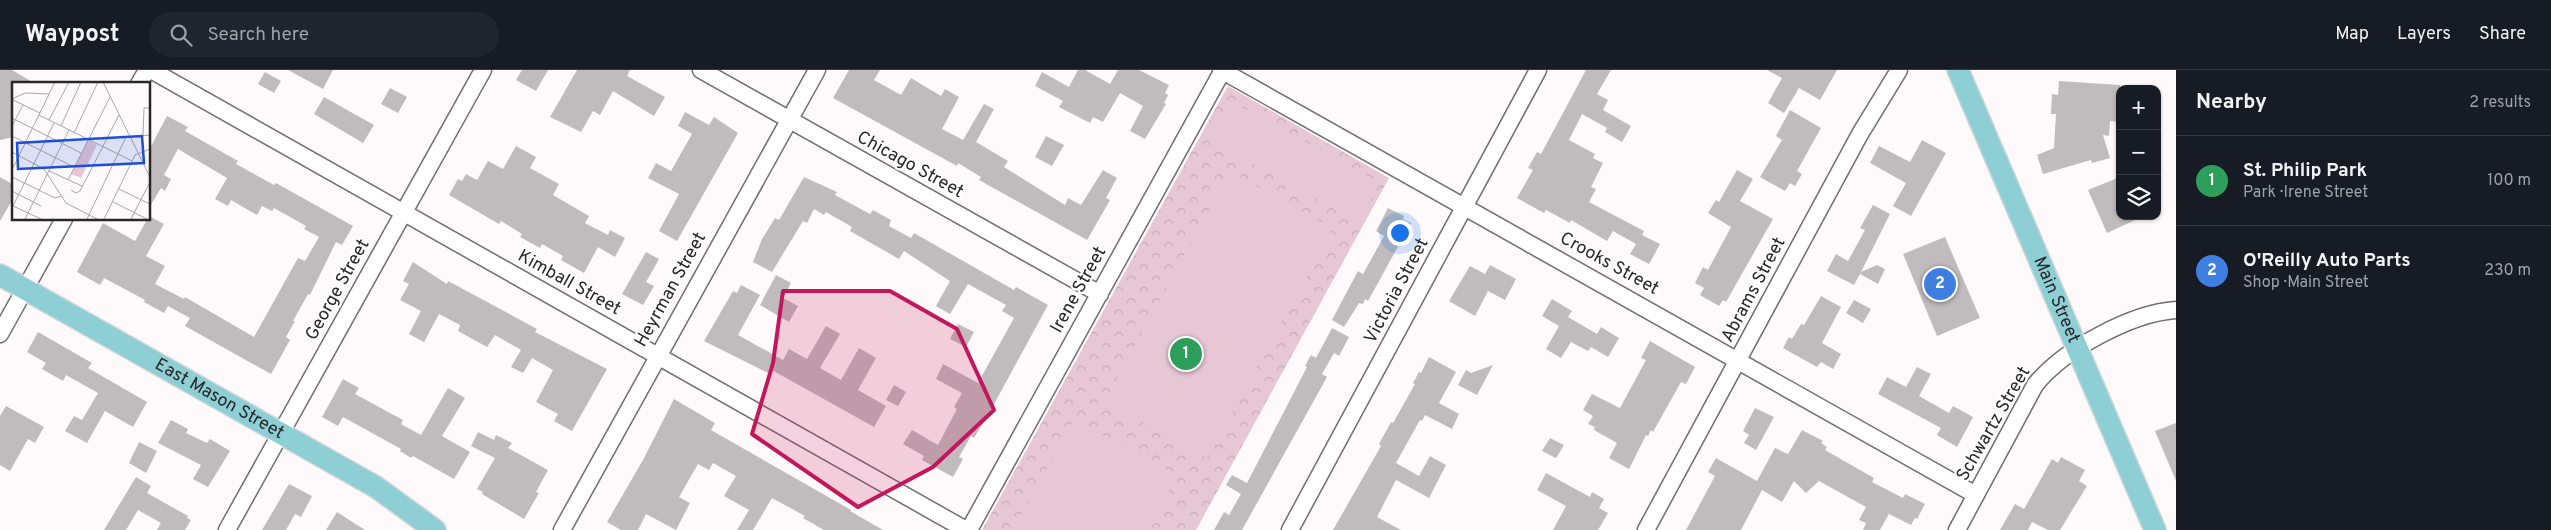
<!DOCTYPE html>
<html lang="en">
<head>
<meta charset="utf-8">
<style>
	body { margin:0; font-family:Overpass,sans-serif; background:#20242c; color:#f1f3f6 }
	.controls { position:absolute; right:15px; top:15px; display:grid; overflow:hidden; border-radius:10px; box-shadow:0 1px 4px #0004 }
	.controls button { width:45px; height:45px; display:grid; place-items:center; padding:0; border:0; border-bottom:1px solid #363941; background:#171b24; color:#f1f3f6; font:25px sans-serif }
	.you { position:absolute; left:1399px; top:162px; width:18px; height:18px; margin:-12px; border:4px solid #fff; border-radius:50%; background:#1a73e8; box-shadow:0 0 0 8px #1a73e833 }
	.badge { display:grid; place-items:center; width:32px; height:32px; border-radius:50%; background:#ea580c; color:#fff; font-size:16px; font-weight:700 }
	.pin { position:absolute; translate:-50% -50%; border:2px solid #fff; box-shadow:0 1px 5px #0006 }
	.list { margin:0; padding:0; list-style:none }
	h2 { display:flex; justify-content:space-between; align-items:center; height:65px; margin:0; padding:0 20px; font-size:21px }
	h2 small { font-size:16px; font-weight:400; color:#9ea1a6 }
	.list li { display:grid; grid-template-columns:32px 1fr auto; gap:15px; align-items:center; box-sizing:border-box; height:90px; padding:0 20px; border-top:1px solid #363941 }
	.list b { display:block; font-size:19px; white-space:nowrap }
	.list p { margin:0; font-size:16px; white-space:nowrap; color:#9ea1a6 }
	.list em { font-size:16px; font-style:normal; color:#9ea1a6 }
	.icon { flex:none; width:28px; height:28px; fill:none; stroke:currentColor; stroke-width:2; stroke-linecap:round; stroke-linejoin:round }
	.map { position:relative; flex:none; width:2176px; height:460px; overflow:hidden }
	header { display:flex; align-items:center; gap:30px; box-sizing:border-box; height:70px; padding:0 25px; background:#171b24; border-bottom:1px solid #363941 }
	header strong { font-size:24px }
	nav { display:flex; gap:28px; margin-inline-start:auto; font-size:18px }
	.search { width:350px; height:45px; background:#20242c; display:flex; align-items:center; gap:12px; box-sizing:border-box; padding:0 18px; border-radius:28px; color:#9ea1a6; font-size:19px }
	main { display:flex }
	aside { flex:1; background:#171b24 }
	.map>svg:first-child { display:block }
	.park { fill:url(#park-crowns) }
	.pitch { fill:#e7c7d4 }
	.building { fill:#c0bcbe }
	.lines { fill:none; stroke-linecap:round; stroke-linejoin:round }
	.minor-casing { stroke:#706d6e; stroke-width:19 }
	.major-casing { stroke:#d8d8d8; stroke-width:24 }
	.minor { stroke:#fff; stroke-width:16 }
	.major { stroke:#8ecfd6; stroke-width:21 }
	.marked { fill:#c2185b; fill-opacity:0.2; stroke:#c2185b; stroke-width:4; stroke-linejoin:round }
	.labels { text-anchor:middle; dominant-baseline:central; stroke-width:4.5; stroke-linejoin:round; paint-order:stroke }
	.street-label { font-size:18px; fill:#292728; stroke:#fff }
	.inset-road { fill:none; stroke:#a9a6a7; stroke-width:1 }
	.view { fill:#1d4ed8; fill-opacity:0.15; stroke:#1d4ed8; stroke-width:2.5 }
	.inset-edge { fill:none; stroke:#292728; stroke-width:2.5 }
</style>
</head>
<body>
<header>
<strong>Waypost</strong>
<div class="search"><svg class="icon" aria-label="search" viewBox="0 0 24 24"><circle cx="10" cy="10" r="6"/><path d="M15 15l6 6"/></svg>Search here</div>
<nav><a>Map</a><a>Layers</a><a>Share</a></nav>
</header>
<main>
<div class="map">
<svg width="2176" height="460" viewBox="0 0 2176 460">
	<defs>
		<pattern id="park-crowns" width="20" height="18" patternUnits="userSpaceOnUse" patternTransform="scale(1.25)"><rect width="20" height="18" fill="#e7c7d4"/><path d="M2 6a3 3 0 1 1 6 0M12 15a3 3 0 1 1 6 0" fill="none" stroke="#c6abb6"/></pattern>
	</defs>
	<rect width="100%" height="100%" fill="#fefafb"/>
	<path class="park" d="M1228,16L1389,108L1196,460H982Z"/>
	<path class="pitch" d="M1231,31L1380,113L1358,152L1209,69Z
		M1230,102L1333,158L1207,388L1104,332Z
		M1074,350L1177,406L1148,460H1013Z"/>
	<path class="building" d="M0,0H12L36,14H14V67L0,70Z
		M288,0H333L323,19Z
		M522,0H548L536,21L516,10Z
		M577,0H630L627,6L665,27L654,46L613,21L600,45L593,41L581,62L550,47Z
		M849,0H880L874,10L901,25L911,8L941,26L945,19L959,27L942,59L963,70L984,34L994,39L976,72L1008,91L1004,97L1065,135L1068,128L1081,135L1103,100L1117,108L1106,128L1110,130L1087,170L979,110L981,107L958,93L957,96L833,28Z
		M1078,0H1085L1110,14L1118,0H1139L1169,15L1165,23L1168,25L1164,33L1166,34L1145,69L1130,61L1143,36L1120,23L1103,52L1093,47L1090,53L1059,37L1063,31L1035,16L1042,2L1069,17Z
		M1586,0H1611L1597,24L1608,30L1603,40L1631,56L1622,72L1605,62L1607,58L1582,44L1569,70L1595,84L1593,88L1603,93L1591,117L1596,119L1589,132L1644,161L1642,165L1660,174L1649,194L1630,184L1636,174L1613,161L1607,171L1571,150L1570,153L1546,140L1544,143L1517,128L1533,100L1528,98L1537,82L1541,84Z
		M1767,0H1837L1820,30L1799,18L1784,43L1768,33L1782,8Z
		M265,2L281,11L274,23L258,14Z
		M2059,11L2120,15V52L2110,51L2109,66L2103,65L2110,88L2092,93L2091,90L2043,104L2037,85L2054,78L2056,44H2051L2052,24L2058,25Z
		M390,18L407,27L398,43L381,34Z
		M324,27L374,55L363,73L314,44Z
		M1790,40L1821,58L1797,101L1802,104L1795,116L1790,113L1785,121L1760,107L1782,70L1776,66Z
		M685,42L709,55L714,47L738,63L677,171L659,161L679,124L648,108L656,93L671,101L692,64L678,56Z
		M167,46L188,57L185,61L238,91L236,94L274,115L276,113L353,156L342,175L336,172L310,225L308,224L293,251H295L286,267L290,270L271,304L185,256L190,248L168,236L164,243L144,232L145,230L104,208L100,215L77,202L103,153L135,171L149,146L164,154L146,186L165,196L155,214L184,229L185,227L254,267L298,188L305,191L319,167L304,159L306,156L274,138L272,141L262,136L257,145L231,130L228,136L215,129L227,108L178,79L164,105L171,109L165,121L161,118L149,138V80Z
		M1046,66L1064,75L1052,96L1035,87Z
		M1922,70L1946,83L1911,146L1893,136L1906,113L1870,93L1879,76L1910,92Z
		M516,76L536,87L530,98L559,114L553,125L589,146L585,153L608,165L610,160L625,168L615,187L598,177L584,203L561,190L563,186L542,174L540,178L520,167L522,164L501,151L499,154L449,125L458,109L462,111L466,104L477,110L488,91L503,99Z
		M1737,100L1753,109L1740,131L1773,149L1726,232L1723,230L1719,236L1700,225L1704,218L1695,213L1703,197L1708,200L1731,157L1708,143L1716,130L1719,132Z
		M0,107L14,115V127L0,151Z
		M804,107L837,122L835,125L870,144L873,140L891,150L889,156L911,168L914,163L1014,220L1016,217L1048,235L993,336L974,368L971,366L959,387L963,389L953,407L922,390L924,386L903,374L912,360L938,375L957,339L954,337L962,323L936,309L943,294L978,313L1014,248L1002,241L1006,235L968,214L950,244L936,236L950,211L904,181L899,189L850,161L852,157L826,142L824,145L814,139L807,153L803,151L772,202L753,192L762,169L775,148L779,150Z
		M2120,107V146H2144L2107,163L2088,120Z
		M1873,135L1890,144L1861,202L1877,195L1885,199L1878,214L1860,204L1854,215L1827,201L1836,184L1848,191L1865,160L1860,158Z
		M1388,138L1404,146L1403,149L1411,153L1368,231L1365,229L1363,234L1359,233L1344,257L1332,250L1358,201L1363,204L1384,166L1376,161Z
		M1945,167L1980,248L1937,266L1903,184Z
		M646,182L659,189L646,212L654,216L643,235L622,224Z
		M413,192L447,214L448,211L491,234L537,259L535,262L607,299L572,361L554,351L558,344L536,332L553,300L532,288L523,303L511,297L521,280L495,265L487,277L458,261L460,255L439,244L424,272L409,264L421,241L400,230L409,214L403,211Z
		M1490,195L1516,209L1505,230L1488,221L1475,246L1449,231L1470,196L1485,204Z
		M776,205L791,213L783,228L798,236L789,252L760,235Z
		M741,215L760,225L738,265L783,290L789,279L807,289L826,256L840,264L820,298L841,310L859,278L876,288L858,320L886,336L874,357L770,299L768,303L704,271L733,221L737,223Z
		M1821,226L1841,237L1822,273L1841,284L1833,299L1821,292L1817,297L1783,278L1789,267L1792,269L1801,254L1804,255Z
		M1552,229L1572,241L1568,247L1597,264L1601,257L1619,268L1608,287L1591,277L1588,281L1571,272L1561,288L1546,279L1559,256L1542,246Z
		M1854,230L1871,239L1863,253L1846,243Z
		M958,254L974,262L966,277L950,269Z
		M1332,258L1349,267L1339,286L1334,283L1322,304L1327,307L1242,460H1214L1224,442L1229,445L1241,424L1226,415L1232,405L1247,413L1307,297L1305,296L1311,285L1316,288Z
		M38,262L92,293L88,298L147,332L133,357L105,341L87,373L65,361L74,346L82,350L98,323L66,305L63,311L42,299L46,293L27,282Z
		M1650,271L1695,297L1686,314L1681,312L1653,362L1651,360L1648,366L1646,365L1629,399L1609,388L1617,373L1594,360L1595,357L1588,354L1593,346L1583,340L1592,324L1620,338L1646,290L1641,288Z
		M1429,287L1456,302L1439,333L1459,344L1452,359L1425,345L1422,351L1420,350L1396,393L1419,406L1430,386L1446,395L1429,428L1396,410L1377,447L1401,460H1333L1381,376L1379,374L1391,352L1393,353L1415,314L1413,313L1419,302L1421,303Z
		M1493,295L1477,325L1458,315L1466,300L1471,303Z
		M1917,297L1931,304L1919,326L1949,343L1953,336L1973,347L1957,377L1937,365L1941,358L1878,324L1887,307L1906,317Z
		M343,309L359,318L355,324L403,350L401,354L421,365L448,318L465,328L442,366L470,382L454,409L413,386L411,388L400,381L401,379L343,347L338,356L322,347Z
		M894,315L906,322L898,336L886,330Z
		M674,329L715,353L711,360L851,440L850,441L883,460H824L803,448L805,446L772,428L753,460H737L749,440L724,426L736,406L713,393L709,400L698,394L679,427L690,433L676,460L646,444L638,460H621L607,452L643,390Z
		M6,336L44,357L35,373L28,369L10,401L0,395V346Z
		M1755,338L1774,347L1756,380L1744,373L1749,365L1743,361Z
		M171,350L188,359L186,363L207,373L210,369L230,381L208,417L193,409L201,395L158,373Z
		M2176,353V411L2155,361Z
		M1802,360L1823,371L1821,373L1827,377L1825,380L1874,408L1872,412L1903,428L1905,424L1925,434L1917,449L1915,448L1911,455L1889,444L1880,460H1863L1866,453L1859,450L1866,437L1819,411L1806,423L1794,411L1782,432L1762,420L1741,460H1686L1715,406L1708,402L1716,388L1757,411L1775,378L1788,384Z
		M478,362L494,370L496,365L512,373L508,378L548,400L536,422L539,423L524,449L482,424L483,422L477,419L495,388L471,376Z
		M1550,368L1564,375L1556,388L1542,381Z
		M139,372L157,381L146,403L129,393Z
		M2061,387L2085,400L2079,411L2087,416L2060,460H2048L2032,452L2028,460H2000L2015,434L2024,439L2052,389L2058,393Z
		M1546,403L1590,427L1592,422L1604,429L1599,438L1608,443L1598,460H1553L1566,436L1537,420Z
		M136,407L151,416L147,423L188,446L187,448L191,450L185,460H157L161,453L138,440L126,460H104Z
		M289,414L312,426L301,447L295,444L286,460H262Z
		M337,442L365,460H326Z"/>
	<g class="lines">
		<defs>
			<path id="minor" d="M151,0L966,460
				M701,0L1100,224
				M1221,0L1976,425
				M139,14L147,0
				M0,264L64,149
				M227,460L483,0
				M562,460L817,0
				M969,460L1223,0
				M1290,460L1538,0
				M1646,460L1860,64L1899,0
				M1957,460L2035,315C2063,280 2131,243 2176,240"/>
			<g id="major">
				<path id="s1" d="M1958,0L2155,460"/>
				<path id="s2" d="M0,205L376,417L435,460"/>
			</g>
		</defs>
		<use href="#minor" class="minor-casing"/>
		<use href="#major" class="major-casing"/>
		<use href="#minor" class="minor"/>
		<use href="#major" class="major"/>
	</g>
	<path class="marked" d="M783,221H890L957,259L994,340L933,397L858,437L752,364L773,293Z"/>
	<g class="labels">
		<g class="street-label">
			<text transform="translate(910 95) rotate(29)">Chicago Street</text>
			<text transform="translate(1609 194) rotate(29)">Crooks Street</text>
			<text transform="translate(569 213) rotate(29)">Kimball Street</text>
			<text transform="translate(338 220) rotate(-61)">George Street</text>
			<text transform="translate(671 220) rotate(-61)">Heyrman Street</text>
			<text transform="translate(1079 220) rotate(-61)">Irene Street</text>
			<text transform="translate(1754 220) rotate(-62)">Abrams Street</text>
			<text transform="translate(1397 221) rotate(-62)">Victoria Street</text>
			<text stroke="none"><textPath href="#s1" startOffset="250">Main Street</textPath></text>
			<text stroke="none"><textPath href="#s2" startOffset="252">East Mason Street</textPath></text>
			<text transform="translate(1994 354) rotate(-60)">Schwartz Street</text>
		</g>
	</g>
	<g transform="translate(12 12)">
		<rect width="138" height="138" fill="#fefafb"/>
		<path d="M76,58L85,63L69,96L59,92Z" fill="#e7c7d4"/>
		<path class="inset-road" d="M91,0L138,95M0,17L13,11L37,12M1,18L28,31M27,33L120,79M0,36L69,71M37,38L57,0M0,44L11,23M49,44L69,0M62,51L86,0M131,53L132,26H138M0,54L62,85M0,70L32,87L54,121L85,137M0,88L43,0M37,89L70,104M0,95L43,116L49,114M56,98L98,15M107,107L138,122M59,108L64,111L68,109L107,33M0,109L29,124M101,120L135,137M1,124L42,41M1,124L29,137M13,137L57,48M75,137L114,55L138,53M92,137L123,73L138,67M119,137L138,100"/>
		<path class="view" d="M130,54L132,81L6,87L5,61Z"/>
		<rect width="138" height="138" class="inset-edge"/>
	</g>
</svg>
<div class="controls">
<button>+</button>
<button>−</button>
<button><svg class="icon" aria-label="layers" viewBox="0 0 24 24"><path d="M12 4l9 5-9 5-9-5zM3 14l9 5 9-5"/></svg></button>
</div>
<div class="you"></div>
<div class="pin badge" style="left:1186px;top:284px;background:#2e9e5b">1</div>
<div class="pin badge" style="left:1940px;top:214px;background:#3f7fe0">2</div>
</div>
<aside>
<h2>Nearby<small>2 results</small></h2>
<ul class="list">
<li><span class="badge" style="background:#2e9e5b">1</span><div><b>St. Philip Park</b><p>Park · Irene Street</p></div><em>100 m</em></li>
<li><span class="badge" style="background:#3f7fe0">2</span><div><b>O'Reilly Auto Parts</b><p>Shop · Main Street</p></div><em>230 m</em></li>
</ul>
</aside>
</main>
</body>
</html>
